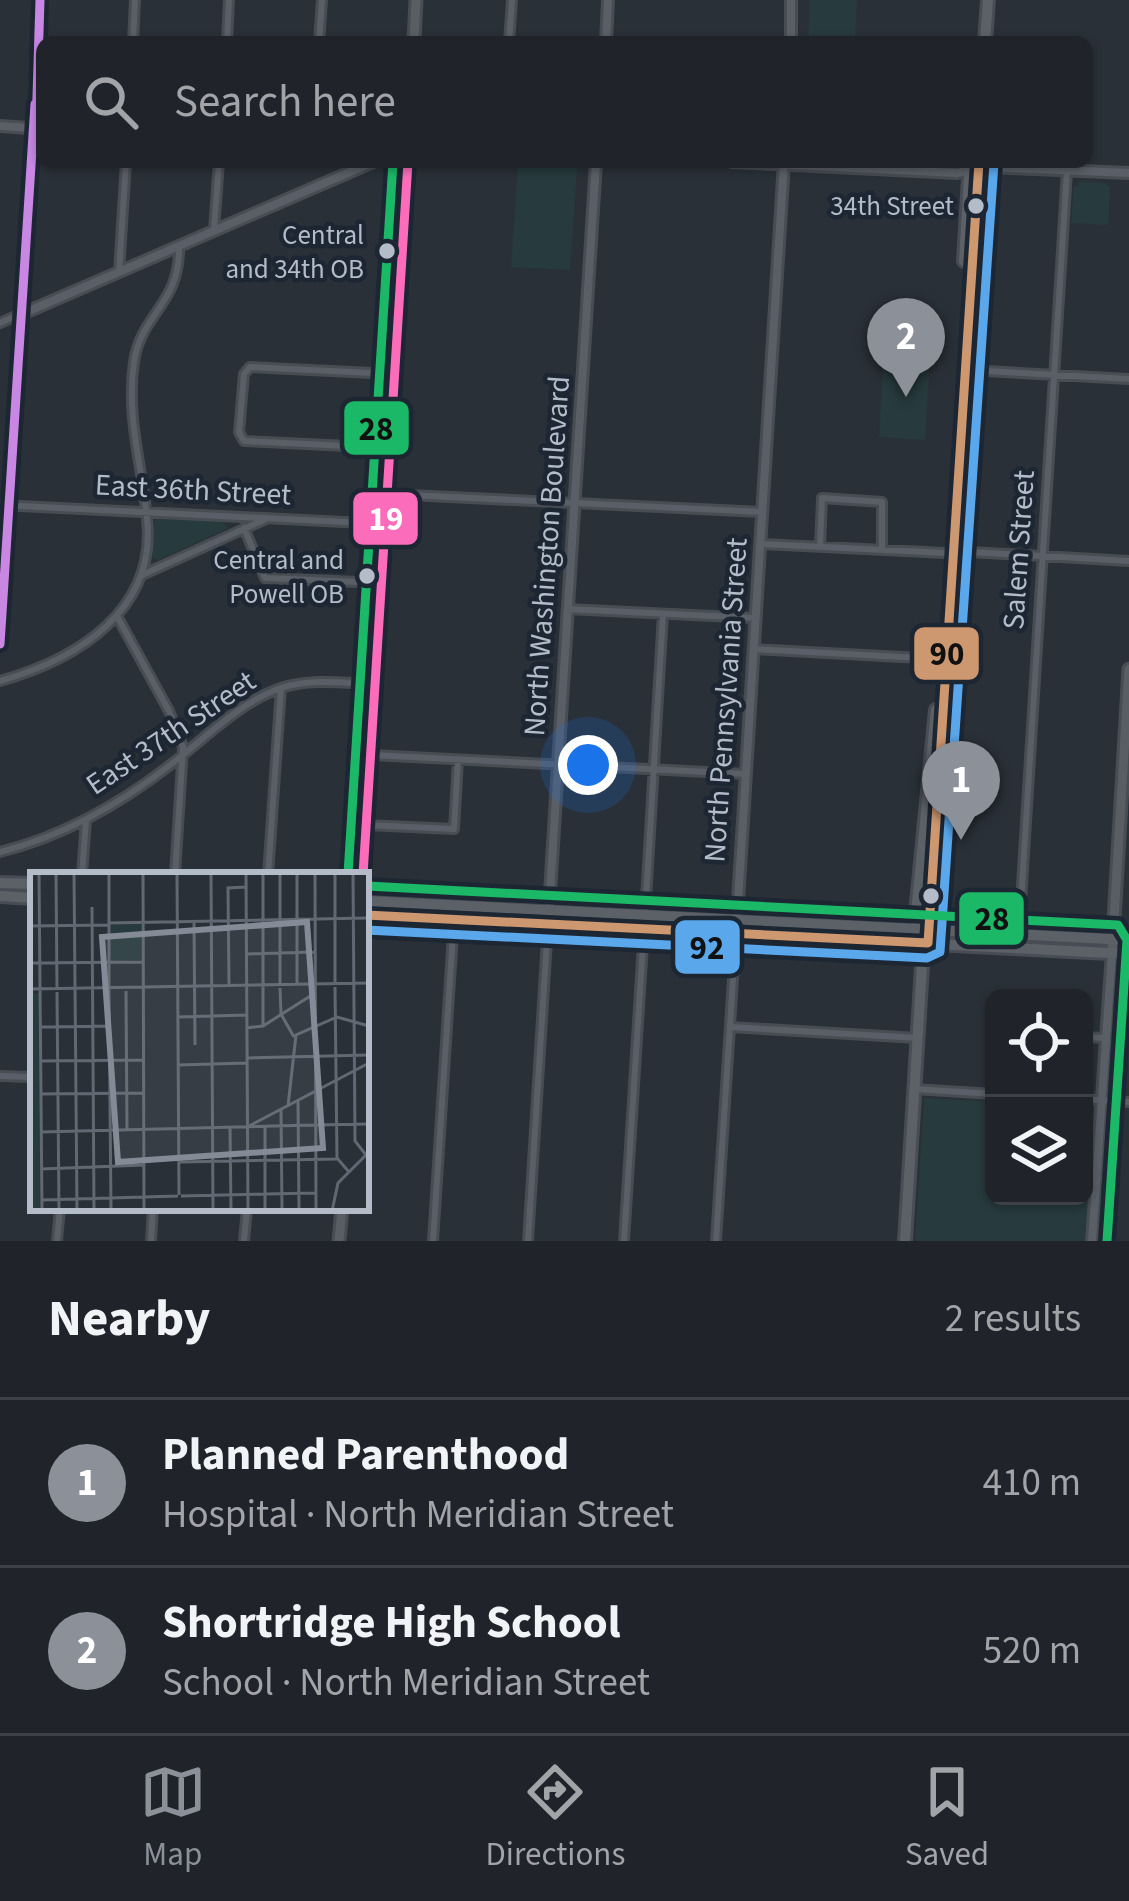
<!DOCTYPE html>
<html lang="en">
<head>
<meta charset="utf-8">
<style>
	body { margin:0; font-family:"Source Sans 3",sans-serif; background:#2d3036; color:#f1f3f6 }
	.controls { position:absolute; right:36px; bottom:36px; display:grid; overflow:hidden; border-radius:18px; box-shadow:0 3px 9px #0004 }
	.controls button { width:108px; height:108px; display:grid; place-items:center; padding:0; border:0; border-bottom:3px solid #3d4147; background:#20242a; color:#f1f3f6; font:60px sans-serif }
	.you { position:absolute; left:588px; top:765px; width:42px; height:42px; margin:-30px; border:9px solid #fff; border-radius:50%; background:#1a73e8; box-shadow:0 0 0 18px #1a73e833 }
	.badge { display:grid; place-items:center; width:78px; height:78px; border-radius:50%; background:#8c9099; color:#fff; font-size:39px; font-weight:700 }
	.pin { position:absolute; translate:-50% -99px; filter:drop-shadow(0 3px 6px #0008) }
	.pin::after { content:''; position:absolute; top:63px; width:42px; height:36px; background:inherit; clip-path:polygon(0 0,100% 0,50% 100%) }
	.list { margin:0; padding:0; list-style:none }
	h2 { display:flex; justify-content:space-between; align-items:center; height:156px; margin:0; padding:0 48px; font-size:51px }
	h2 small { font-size:39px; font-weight:400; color:#a2a4a8 }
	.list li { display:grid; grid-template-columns:78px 1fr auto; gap:36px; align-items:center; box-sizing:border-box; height:168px; padding:0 48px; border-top:3px solid #3d4147 }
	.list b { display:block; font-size:45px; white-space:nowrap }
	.list p { margin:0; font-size:39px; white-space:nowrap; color:#a2a4a8 }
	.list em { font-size:39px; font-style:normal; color:#a2a4a8 }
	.icon { flex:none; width:66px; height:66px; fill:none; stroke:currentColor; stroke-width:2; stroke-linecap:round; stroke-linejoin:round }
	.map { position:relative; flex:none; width:1129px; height:1241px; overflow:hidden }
	.search { position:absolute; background:#20242a; box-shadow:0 3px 9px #0004; left:36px; right:36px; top:36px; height:132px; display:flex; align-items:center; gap:30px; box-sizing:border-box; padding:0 42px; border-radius:18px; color:#a2a4a8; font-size:45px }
	.sheet { height:492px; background:#20242a }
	nav { display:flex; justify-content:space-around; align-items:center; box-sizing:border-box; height:168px; border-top:3px solid #3d4147; background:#20242a; font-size:33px; color:#a2a4a8 }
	nav a { display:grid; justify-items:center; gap:6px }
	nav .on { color:#8c9099 }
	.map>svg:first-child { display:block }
	.green { fill:#273a3e }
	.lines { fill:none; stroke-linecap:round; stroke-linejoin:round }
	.minor-casing { stroke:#484c53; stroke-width:12 }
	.tertiary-casing { stroke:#484c53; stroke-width:14 }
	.secondary-casing { stroke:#484c53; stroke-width:15 }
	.primary-casing { stroke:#484c55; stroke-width:16 }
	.minor { stroke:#5a5e66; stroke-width:6 }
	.tertiary { stroke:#5a5e66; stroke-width:8 }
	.secondary { stroke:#595d64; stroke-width:9 }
	.primary { stroke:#5c6168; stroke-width:10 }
	.bus-1-casing { stroke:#1d2633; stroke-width:18 }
	.bus-2-casing { stroke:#1d2633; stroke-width:18 }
	.bus-3-casing { stroke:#1d2633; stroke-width:18 }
	.bus-4-casing { stroke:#1d2633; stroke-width:18 }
	.bus-5-casing { stroke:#1d2633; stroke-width:18 }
	.bus-1 { stroke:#cd976f; stroke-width:9 }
	.bus-2 { stroke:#5aa8eb; stroke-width:9 }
	.bus-3 { stroke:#1ab867; stroke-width:9 }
	.bus-4 { stroke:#fb6dba; stroke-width:9 }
	.bus-5 { stroke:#c787e3; stroke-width:9 }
	.bus-dot { fill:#b4bcc9; stroke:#1d2633; stroke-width:4.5 }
	.labels { text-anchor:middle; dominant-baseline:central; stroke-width:9; stroke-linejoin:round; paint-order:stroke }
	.bus-label { font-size:27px; fill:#b4bcc9; stroke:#1d2633; text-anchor:end }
	.street-label { font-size:30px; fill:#b4bcc9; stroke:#1d2633 }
	.inset-road { fill:none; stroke:#616872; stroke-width:3 }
	.view { fill:#848b96; fill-opacity:0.15; stroke:#848b96; stroke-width:6 }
	.inset-edge { fill:none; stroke:#b4bcc9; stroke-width:6 }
	.line-badge { stroke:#1d2633; stroke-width:4.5 }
	.badge-label { font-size:33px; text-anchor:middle; font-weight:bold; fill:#fff }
	.pale-badge-label { font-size:33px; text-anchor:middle; font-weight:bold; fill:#111 }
</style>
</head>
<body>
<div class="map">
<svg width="1129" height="1241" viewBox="0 0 1129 1241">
	<rect width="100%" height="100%" fill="#2a3038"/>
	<path class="green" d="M810,0H857L855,42H808Z
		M518,163L577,167L570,270L511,267Z
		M1079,182L1106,183L1110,188L1108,225L1071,223L1074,186H1078Z
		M885,334L931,337L925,440L879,437Z
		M160,518L222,521L228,528L158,560L151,557L155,520Z
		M924,1098L994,1102V1196H1084V1106L1094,1107L1085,1241H915Z"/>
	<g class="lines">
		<defs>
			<path id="minor" d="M133,42L135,0
				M227,42L229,0
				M319,42L322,0
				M509,42L512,0
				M214,230L219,162
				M119,272L126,162
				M0,323L20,314
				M968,370L1129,379
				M389,448L244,441L239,432L244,374L250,367L393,374
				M388,494L762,512
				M0,505L384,524
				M244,528L265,578L381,583
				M760,544L946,553
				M820,547L822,498L882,502V550
				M953,551L1129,561
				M142,575L266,519
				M567,609L755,618
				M118,618L169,711L183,747L175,875
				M753,649L939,659
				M0,681C78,659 157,610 147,519C142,465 126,417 134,362C141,313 181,304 179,245
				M372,755L746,774
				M366,825L454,829L458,760
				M0,852C64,836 122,803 174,762C206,737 242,701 281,688C311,678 344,683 375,684
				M82,875L86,820
				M268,875L281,688
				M645,916L663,614
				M1019,933L1067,171
				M730,1027L918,1038
				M1084,1037L1105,1038
				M0,1076L33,1077
				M914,1089L994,1094
				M1084,1099L1129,1102
				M57,1241L60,1208
				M151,1241L153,1208
				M244,1241L247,1208
				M433,1241L454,919
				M528,1241L548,924
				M624,1241L644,929
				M716,1241L736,933"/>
			<path id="tertiary" d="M606,42L608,0
				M791,42V0
				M0,126L30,128
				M732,162L957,173L987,167L1129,173
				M22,314L373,162
				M548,924L596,162
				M736,933L784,162
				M1092,1241L1112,953"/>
			<path id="secondary" d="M414,42L416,0
				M35,106L40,0
				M0,644L35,104
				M363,875L408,162
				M1112,953L1129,669
				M339,1241L342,1208"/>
			<path id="primary" d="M985,42L988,0
				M964,261L970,162
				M0,883L33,884
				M0,896L33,898
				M366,901L1129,940
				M366,915L1129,954
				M923,950L917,942L916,913L936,710
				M905,1241L923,950L928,943L933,912L979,162"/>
		</defs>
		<use href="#minor" class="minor-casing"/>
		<use href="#tertiary" class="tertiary-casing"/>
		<use href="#secondary" class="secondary-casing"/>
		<use href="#primary" class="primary-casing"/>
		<use href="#minor" class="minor"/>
		<use href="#tertiary" class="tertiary"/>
		<use href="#secondary" class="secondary"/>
		<use href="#primary" class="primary"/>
		<defs>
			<path id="bus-1" d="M366,915L928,943L979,162"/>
			<path id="bus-2" d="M366,930L927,958L940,952L994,163"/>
			<path id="bus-3" d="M348,874L393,162
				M367,886L1118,925L1127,940L1107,1241"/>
			<path id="bus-4" d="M363,875L408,162"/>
			<path id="bus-5" d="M36,129L40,0
				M0,644L35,104"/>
		</defs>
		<use href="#bus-1" class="bus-1-casing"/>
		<use href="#bus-2" class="bus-2-casing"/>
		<use href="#bus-3" class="bus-3-casing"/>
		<use href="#bus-4" class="bus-4-casing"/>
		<use href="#bus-5" class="bus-5-casing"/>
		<use href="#bus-1" class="bus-1"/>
		<use href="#bus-2" class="bus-2"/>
		<use href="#bus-3" class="bus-3"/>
		<use href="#bus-4" class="bus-4"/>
		<use href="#bus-5" class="bus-5"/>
	</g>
	<g class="bus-dot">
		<circle cx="976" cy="206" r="10"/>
		<circle cx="387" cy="251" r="10"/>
		<circle cx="367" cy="576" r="10"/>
		<circle cx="931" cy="896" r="10"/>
	</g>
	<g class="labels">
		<g class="bus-label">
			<text x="954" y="206">34th Street</text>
			<text x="364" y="235">Central<tspan x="364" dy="34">and 34th OB</tspan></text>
			<text x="344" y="560">Central and<tspan x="344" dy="34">Powell OB</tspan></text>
		</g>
		<g class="street-label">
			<text transform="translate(193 490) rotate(3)">East 36th Street</text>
			<text transform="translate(1019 550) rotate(-86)">Salem Street</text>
			<text transform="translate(547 556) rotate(-86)">North Washington Boulevard</text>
			<text transform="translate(726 700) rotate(-86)">North Pennsylvania Street</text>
			<text transform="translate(171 733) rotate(-34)">East 37th Street</text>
		</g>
	</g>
	<g transform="translate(30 872)">
		<rect width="339" height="339" fill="#2a3038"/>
		<path d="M111,51V88L80,89L81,53ZM9,121L10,338H0V122Z" fill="#273a3e"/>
		<path class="inset-road" d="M9,0L12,339M26,0L27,117M44,0L47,339M79,0V115M113,0L114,339M147,0L149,323M181,0L183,339M216,0L218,339M233,0V154M250,0V113M267,0V113M285,0L286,339M305,0V113M323,0L325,269L336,283M62,35L64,339M285,47L339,46M164,49L165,173M79,51L284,47M0,54L79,53M216,82L284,80M0,91L113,90M199,113L198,16L216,15M305,115L307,286L319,300M250,116L251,142L264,165M0,117L339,111M79,117L81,339M96,119L97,258M27,120L29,339M148,145L216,143M10,155L79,154M216,156L233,154L285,121M217,186L339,183M11,189L113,188M148,193L217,191M11,222L113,221M268,228L269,339M258,234L266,163L307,145L339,154M251,238L252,339M286,253L339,252M219,254L339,191M235,254V339M200,255L201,339M11,260L285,253M150,290L307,287M11,297L114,293M151,324L285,321M12,328L148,324M302,339L308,311L339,280"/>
		<path class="view" d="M277,50L293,276L88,290L72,65Z"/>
		<rect width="339" height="339" class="inset-edge"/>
	</g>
	<g class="line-badge">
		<rect x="342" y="399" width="69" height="58" rx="12" fill="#1ab867"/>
		<rect x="351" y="490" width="69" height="57" rx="12" fill="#fb6dba"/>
		<rect x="912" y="625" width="69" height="57" rx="12" fill="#cd976f"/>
		<rect x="957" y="890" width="69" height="57" rx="12" fill="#1ab867"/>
		<rect x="673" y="918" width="69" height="58" rx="12" fill="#5aa8eb"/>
	</g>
	<g class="badge-label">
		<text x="386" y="530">19</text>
	</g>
	<g class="pale-badge-label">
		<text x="376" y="440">28</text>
		<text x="947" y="665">90</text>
		<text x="992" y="930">28</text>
		<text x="707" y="959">92</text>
	</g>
</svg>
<div class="controls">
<button><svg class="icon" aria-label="locate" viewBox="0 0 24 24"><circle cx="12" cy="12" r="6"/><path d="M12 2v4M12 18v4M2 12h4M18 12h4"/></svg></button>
<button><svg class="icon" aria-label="layers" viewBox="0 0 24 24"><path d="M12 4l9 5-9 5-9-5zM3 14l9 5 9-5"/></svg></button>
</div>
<div class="you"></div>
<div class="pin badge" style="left:961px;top:840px">1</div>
<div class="pin badge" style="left:906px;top:397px">2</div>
<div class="search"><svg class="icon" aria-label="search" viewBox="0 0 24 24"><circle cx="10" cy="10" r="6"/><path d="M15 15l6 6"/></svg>Search here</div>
</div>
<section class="sheet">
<h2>Nearby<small>2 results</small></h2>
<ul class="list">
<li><span class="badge">1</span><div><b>Planned Parenthood</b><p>Hospital · North Meridian Street</p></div><em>410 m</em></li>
<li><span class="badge">2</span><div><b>Shortridge High School</b><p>School · North Meridian Street</p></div><em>520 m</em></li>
</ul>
</section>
<nav>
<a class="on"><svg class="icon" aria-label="map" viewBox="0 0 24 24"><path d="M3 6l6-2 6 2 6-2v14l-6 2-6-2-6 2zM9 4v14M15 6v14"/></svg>Map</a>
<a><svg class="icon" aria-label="directions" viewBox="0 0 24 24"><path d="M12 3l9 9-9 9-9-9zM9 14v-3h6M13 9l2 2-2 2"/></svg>Directions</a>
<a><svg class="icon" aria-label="saved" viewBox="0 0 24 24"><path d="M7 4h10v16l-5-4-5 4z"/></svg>Saved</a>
</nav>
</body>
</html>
